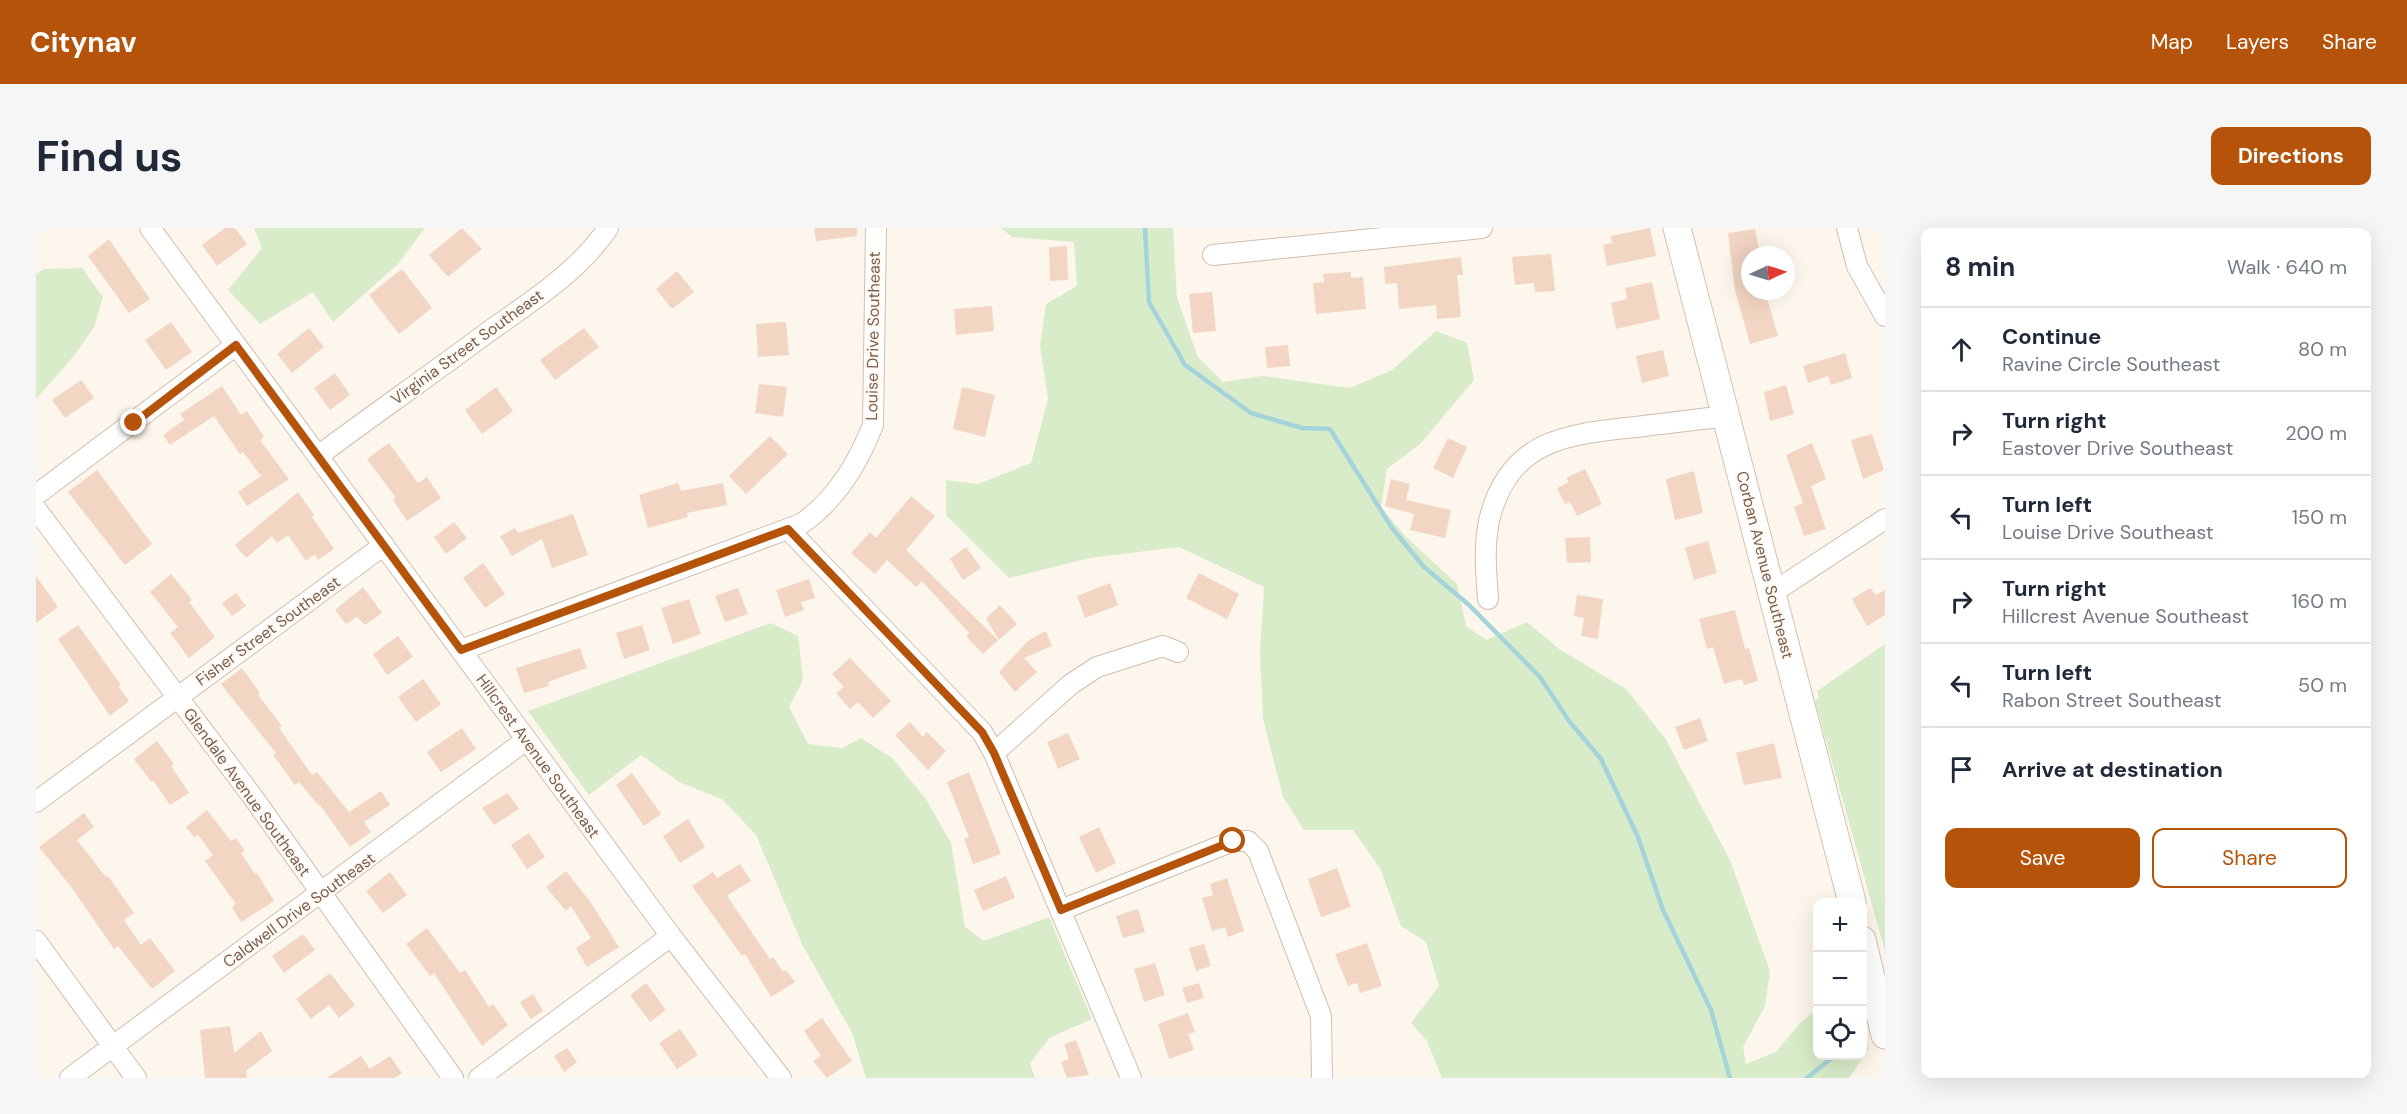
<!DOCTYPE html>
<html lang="en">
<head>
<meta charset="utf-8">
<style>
	body { margin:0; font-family:"DM Sans",sans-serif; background:#f6f6f7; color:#1f2937 }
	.controls { position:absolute; right:18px; bottom:18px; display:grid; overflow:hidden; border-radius:12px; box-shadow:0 6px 24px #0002 }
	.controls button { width:54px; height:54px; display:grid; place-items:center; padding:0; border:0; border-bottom:2px solid #e0e1e3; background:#fff; color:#1f2937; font:30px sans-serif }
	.compass { position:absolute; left:1705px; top:18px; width:54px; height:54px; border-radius:50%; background:#fff; box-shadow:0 6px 24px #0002; rotate:86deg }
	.stop { position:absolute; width:18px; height:18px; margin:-14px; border:4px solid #b45309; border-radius:50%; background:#fff }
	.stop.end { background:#b45309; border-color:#fff; box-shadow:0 2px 6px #0008 }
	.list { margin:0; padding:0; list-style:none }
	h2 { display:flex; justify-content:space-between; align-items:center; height:78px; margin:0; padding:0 24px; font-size:26px }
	h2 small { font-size:20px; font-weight:400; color:#747a83 }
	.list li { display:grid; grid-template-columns:39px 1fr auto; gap:18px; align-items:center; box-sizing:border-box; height:84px; padding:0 24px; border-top:2px solid #e0e1e3 }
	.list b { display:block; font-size:22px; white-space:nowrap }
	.list p { margin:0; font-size:20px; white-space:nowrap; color:#747a83 }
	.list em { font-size:20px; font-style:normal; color:#747a83 }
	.actions { display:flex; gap:12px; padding:18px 24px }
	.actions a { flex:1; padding:14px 0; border:2px solid #b45309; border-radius:12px; text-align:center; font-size:21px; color:#b45309 }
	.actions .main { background:#b45309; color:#fff }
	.icon { flex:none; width:33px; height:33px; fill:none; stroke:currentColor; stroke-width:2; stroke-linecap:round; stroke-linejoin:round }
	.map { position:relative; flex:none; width:1849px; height:850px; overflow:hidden; border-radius:12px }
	header { display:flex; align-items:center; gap:36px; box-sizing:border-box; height:84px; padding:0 30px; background:#b45309; color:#fff }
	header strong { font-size:28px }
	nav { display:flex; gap:33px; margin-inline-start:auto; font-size:21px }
	.intro { display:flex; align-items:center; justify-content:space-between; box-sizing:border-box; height:144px; padding:0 36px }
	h1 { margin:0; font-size:42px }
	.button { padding:15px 27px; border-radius:12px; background:#b45309; color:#fff; font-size:21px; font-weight:700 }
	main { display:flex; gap:36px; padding:0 36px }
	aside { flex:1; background:#fff; border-radius:12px; box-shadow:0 6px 24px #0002 }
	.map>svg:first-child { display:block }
	.green { fill:#d8ecc9 }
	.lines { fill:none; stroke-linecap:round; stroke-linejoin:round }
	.stream { stroke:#a5d3da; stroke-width:4.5 }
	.building { fill:#f3d5c3 }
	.street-casing { stroke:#d1beb0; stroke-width:22 }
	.secondary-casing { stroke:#d6c0b0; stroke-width:29 }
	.street { stroke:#fff; stroke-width:20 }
	.secondary { stroke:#fff; stroke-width:27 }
	.route { stroke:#b45309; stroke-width:8 }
	.labels { text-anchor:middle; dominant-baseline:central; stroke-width:4.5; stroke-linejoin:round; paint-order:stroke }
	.street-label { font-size:16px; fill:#7a5c4d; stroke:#fffaf3 }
</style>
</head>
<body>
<header>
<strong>Citynav</strong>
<nav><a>Map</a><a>Layers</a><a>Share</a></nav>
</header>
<div class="intro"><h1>Find us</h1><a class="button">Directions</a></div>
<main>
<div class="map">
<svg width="1849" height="850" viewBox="0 0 1849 850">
	<rect width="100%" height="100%" fill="#fdf6ec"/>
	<path class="green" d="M218,0H389L362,36L297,94L277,64L224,96L192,62L226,20Z
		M965,0H1137L1141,70L1162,129L1187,154L1226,148L1314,160L1356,142L1400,103L1431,115L1438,152L1384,216L1351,241L1345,279L1369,308L1421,356L1430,398L1450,412L1491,394L1523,421L1590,461L1629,510L1694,632L1734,743L1729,778L1707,819L1710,836L1740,824L1763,796L1781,781L1782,828H1826L1827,799L1833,821L1813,850H1406L1391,813L1375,795L1403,758L1390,714L1365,698L1344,640L1317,602H1268L1247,569L1227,491L1224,425L1228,359L1143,319L1054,330L973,350L910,287V252L942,256L995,235L1012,171L1004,118L1010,76L1041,58L1038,14L976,9Z
		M46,40L67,69L58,99L37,129L0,171V46L8,41Z
		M735,395L762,408L767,452L753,479L772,516L806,520L825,510L856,530L890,571L915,615L929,699L948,713L1013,689L1056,791L1013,810L994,836L999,850H830L816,805L766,716L720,607L686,571L645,555L605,527L553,567L492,483Z
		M1849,416V723L1779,473L1783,470L1781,463Z"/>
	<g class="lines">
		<path class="stream" d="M1109,0L1113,74L1149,137L1215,185L1266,200L1294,201L1356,300L1387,338L1433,377L1504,449L1533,493L1565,531L1602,609L1627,682L1675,782L1694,850
			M1826,801L1828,800
			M1771,850L1798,828"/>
	</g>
	<path class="building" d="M189,0H199L211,16L181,38L166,17Z
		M426,0L446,21L412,49L393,27Z
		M778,0H821V8L780,13Z
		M1614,0L1620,28L1571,38L1567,17L1576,15L1575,8Z
		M1719,1L1724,27H1714V63H1729L1742,108L1714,116L1699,62L1692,5Z
		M73,11L114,71L93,85L52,28Z
		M1031,18L1032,52L1014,53L1013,19Z
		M1515,26L1519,63L1499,64L1498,55L1479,57L1476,29Z
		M1425,29L1427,47H1421L1425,89L1401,91L1400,77L1363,81L1361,55L1349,56L1348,39Z
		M366,41L396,80L363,106L333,67Z
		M641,43L658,64L636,81L620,61Z
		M1315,44V50L1327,49L1330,81L1280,86L1277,55L1288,54L1287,46Z
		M1616,54L1624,91L1580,101L1575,75L1591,71L1589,60Z
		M1176,64L1180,103L1157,105L1153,66Z
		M956,78L958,103L920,107L918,81Z
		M135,94L156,124L130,142L109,112Z
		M750,94L753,127L722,129L720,96Z
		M273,100L288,119L256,145L241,126Z
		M548,100L563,119L519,152L504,132Z
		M1252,117L1254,138L1231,140L1229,119Z
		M1627,122L1633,148L1606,155L1600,128Z
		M1809,125L1816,150L1795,157L1792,148L1772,155L1767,138Z
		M299,145L314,167L294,182L278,160Z
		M45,152L58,170L29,190L16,172Z
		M723,156L751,159L747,189L719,185Z
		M1750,157L1758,186L1734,193L1728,164Z
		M186,158L205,187L211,183L228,209L224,212L253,251L211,278L202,264L225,248L207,224L204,226L178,188L134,217L127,207L148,192L144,186Z
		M460,159L477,183L446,206L429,182Z
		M926,159L959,167L949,209L917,201Z
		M1836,206L1848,242L1827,251L1815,212Z
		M734,208L752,226L710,266L693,248Z
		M1412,210L1431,219L1417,250L1397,240Z
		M353,215L382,255L391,249L405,270L371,293L357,272L360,270L331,231Z
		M1776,215L1790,251L1775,258L1790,301L1768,308L1758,279L1767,275L1750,227Z
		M1549,241L1566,276L1541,288L1534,274L1529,276L1521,260L1533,254L1530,250Z
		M61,242L116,316L89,337L32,264Z
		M1658,243L1667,285L1639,292L1630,251Z
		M1355,251L1374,256L1370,272L1415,282L1409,310L1374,302L1378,286L1349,278Z
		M642,255L645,263L687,255L691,277L651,285L652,289L612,300L603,267Z
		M262,264L278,287L276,289L298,321L282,332L279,326L270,333L252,307L241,315L236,308L210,330L199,317Z
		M875,268L899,288L870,322L962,412L947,426L930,408L933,405L886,353L880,359L851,332L839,346L815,325L834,304L840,310Z
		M537,286L552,327L516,340L506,311L476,328L464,308L479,300L482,305Z
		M418,294L431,310L410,326L398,309Z
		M1554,309L1555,334L1531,335L1529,310Z
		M1672,313L1681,345L1658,352L1649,320Z
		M930,319L945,340L927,352L914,331Z
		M447,335L469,366L449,380L427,350Z
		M1163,345L1203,366L1191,391L1150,370Z
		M135,346L156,372L153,374L179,409L153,430L134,405L142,399L114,364Z
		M0,348L22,379L0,395Z
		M773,351L779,370L765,374L768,382L749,389L740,362Z
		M1074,355L1082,377L1049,390L1041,368Z
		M327,359L346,385L329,397L321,389L310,396L299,382Z
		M702,360L712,386L689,394L679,368Z
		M1834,360L1840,367L1849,362V387L1831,398L1816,371Z
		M200,365L210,378L196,388L186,375Z
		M1541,367L1567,371L1562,411L1545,408L1548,390L1538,388Z
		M653,371L665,406L637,416L625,380Z
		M964,377L981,396L963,412L950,390Z
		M1699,382L1709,421L1713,420L1722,453L1708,457L1706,451L1688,456L1677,419L1671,421L1663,391Z
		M42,397L85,457L82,458L93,473L74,488L22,411Z
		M606,397L614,422L588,431L580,405Z
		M1010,403L1016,418L988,430L1001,444L979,464L963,444L993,412Z
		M362,408L377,429L351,447L337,426Z
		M544,420L551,440L512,454L513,458L488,465L480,440Z
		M814,430L855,473L837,490L822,474L814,481L800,465L808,459L796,446Z
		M206,440L224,465L222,467L246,498L243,500L276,547L281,544L313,584L345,563L354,577L328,594L335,604L314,619L284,577L283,578L263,554L259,557L237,527L240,525L185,456Z
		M387,451L405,476L380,494L362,469Z
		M1664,490L1672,513L1648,522L1639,499Z
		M874,494L887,509L891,504L910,523L892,542L859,507Z
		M426,500L440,521L405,544L391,524Z
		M1032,505L1044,531L1022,541L1011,514Z
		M121,513L138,536L135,538L153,565L134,577L117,552L115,554L98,531Z
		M1738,515L1746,550L1708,557L1700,525Z
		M933,544L965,626L937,636L928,611L933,609L911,554Z
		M596,545L625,586L608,598L580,557Z
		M472,565L483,581L458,597L446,580Z
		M171,582L195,613L200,610L209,623L205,625L219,646L221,645L238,673L205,694L196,679L200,676L169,633L177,627L162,607L158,609L150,599Z
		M48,585L58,599L41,612L70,649L72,648L98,685L88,692L105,717L114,710L139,743L116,761L82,718L78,721L36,660L3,619Z
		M652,591L669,619L644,635L627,608Z
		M1063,599L1080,635L1060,645L1043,609Z
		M493,605L509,629L491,641L475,617Z
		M704,636L715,653L692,667L693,671L734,731L737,729L747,744L750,742L759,754L735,769L709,726L706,728L656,658L677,644L681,650Z
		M1301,640L1315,679L1285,689L1272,651Z
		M530,643L555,675L583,719L551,739L540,720L555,710L535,678L530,683L510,659Z
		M354,644L371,667L347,685L330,663Z
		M970,648L979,670L947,683L938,662Z
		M1191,650L1208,703L1192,709L1189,699L1176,703L1166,670L1177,667L1174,656Z
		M1102,681L1109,704L1087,710L1080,688Z
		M391,700L424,745L429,742L453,779L457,776L472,797L446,818L398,745L394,748L370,716Z
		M267,706L279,722L248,745L236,728Z
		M1331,715L1346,758L1324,765L1321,755L1312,758L1299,726Z
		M1168,716L1175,738L1160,743L1153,720Z
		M1119,735L1129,767L1108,774L1098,741Z
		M294,745L319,777L303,790L293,777L275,791L260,771Z
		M610,755L630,782L614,794L594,767Z
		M1163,755L1168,770L1151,775L1146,760Z
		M497,766L507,783L495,791L484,774Z
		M1152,785L1159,804L1152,806L1158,822L1133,831L1122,796Z
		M786,790L816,833L791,850L777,833L785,828L768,803Z
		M194,798L198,825L225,803L236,823L210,843L211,850H169L164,802Z
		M644,801L662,827L641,841L623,815Z
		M1040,812L1053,847L1031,850L1025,834L1033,831L1028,816Z
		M531,820L541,834L528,844L518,828Z
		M325,828L334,841L354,828L366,845L358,850H291Z"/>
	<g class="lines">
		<defs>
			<path id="street" d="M114,0L635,708L745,850
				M1811,0L1821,38L1849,88
				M1177,27L1446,0
				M282,228C337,187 393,148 448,107C491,76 542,45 572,0
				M0,267L200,117
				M0,281L216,568L417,850
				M752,301L946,504L958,525L1095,850
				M1736,365L1849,291
				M1452,371C1450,343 1447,313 1455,285C1477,210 1534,206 1600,199C1630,195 1660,192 1690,188
				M425,422L765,296C799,273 822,235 837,197L840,0
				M958,525L1035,456L1061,439L1127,418L1142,424
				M0,574L348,317
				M1025,682L1197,613H1212L1222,623L1285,788L1286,850
				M0,713L100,850
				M34,850L490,512
				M443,850L635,708"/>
			<path id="secondary" d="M1641,0L1816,674
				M1826,712L1849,807"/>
		</defs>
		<use href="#street" class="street-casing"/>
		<use href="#secondary" class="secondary-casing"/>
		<use href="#street" class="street"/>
		<use href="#secondary" class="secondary"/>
	</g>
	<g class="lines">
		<path class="route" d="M98,195L200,117L425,422L752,301L946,504L958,525L1025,682L1197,613"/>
	</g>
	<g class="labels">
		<g class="street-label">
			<text transform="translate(837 108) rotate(-89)">Louise Drive Southeast</text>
			<text transform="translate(431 119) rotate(-36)">Virginia Street Southeast</text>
			<text transform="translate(1729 337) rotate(76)">Corban Avenue Southeast</text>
			<text transform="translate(232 403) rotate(-36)">Fisher Street Southeast</text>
			<text transform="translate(502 528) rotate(54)">Hillcrest Avenue Southeast</text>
			<text transform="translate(211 564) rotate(54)">Glendale Avenue Southeast</text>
			<text transform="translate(263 682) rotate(-36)">Caldwell Drive Southeast</text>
		</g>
	</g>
</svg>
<div class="controls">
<button>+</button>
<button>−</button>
<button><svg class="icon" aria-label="locate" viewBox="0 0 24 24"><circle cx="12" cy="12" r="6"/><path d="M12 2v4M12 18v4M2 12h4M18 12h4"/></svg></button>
</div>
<svg class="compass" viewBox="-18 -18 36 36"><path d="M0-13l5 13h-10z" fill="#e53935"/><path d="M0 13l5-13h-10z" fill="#747a83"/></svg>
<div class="stop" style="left:1197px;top:613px"></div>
<div class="stop end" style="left:98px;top:195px"></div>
</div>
<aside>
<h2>8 min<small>Walk · 640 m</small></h2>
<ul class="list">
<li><svg class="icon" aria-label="ahead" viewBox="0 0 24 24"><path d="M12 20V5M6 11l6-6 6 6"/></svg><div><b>Continue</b><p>Ravine Circle Southeast</p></div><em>80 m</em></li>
<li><svg class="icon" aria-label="right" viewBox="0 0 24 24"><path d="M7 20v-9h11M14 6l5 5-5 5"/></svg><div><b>Turn right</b><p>Eastover Drive Southeast</p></div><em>200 m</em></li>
<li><svg class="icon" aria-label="left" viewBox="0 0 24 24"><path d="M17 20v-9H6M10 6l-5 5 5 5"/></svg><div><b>Turn left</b><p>Louise Drive Southeast</p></div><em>150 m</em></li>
<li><svg class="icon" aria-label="right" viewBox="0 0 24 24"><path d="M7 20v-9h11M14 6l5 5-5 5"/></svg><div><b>Turn right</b><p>Hillcrest Avenue Southeast</p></div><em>160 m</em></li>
<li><svg class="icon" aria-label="left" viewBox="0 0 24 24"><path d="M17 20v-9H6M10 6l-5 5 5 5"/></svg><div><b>Turn left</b><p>Rabon Street Southeast</p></div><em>50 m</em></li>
<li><svg class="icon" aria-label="arrive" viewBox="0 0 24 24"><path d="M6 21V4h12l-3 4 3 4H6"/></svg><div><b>Arrive at destination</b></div></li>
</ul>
<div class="actions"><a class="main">Save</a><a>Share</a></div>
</aside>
</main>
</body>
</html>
